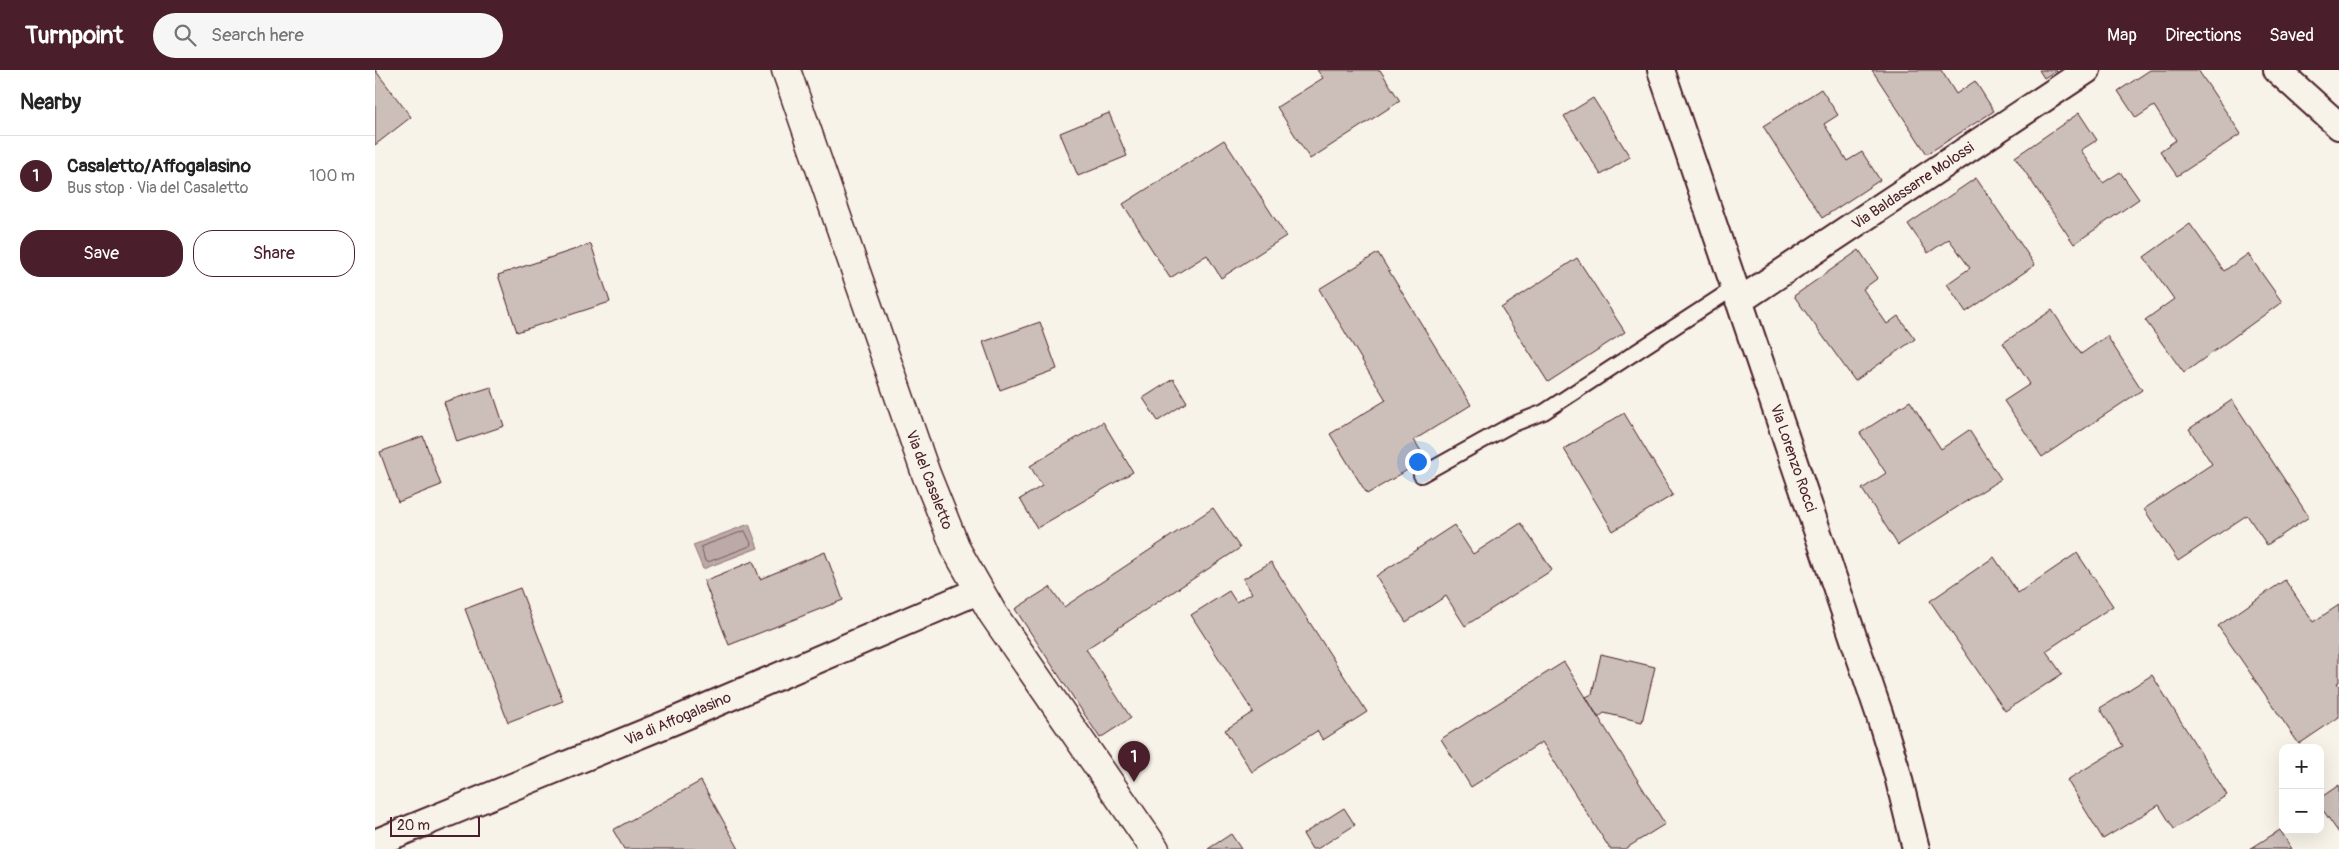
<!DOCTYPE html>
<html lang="en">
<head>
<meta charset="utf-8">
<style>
	body { margin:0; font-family:Pangolin,sans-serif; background:#f6f6f6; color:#222 }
	.controls { position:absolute; right:15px; bottom:15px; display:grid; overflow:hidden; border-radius:10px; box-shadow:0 5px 20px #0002 }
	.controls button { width:45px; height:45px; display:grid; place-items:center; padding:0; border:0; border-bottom:1px solid #e0e0e0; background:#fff; color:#222; font:25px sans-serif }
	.scale { position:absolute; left:15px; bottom:12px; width:90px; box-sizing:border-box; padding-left:5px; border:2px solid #4a1f2b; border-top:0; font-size:14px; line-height:18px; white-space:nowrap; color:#4a1f2b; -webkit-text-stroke:4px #f7f3e8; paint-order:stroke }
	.you { position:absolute; left:1042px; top:391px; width:18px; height:18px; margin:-12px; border:4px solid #fff; border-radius:50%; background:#1a73e8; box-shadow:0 0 0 8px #1a73e833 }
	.badge { display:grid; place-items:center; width:32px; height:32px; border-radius:50%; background:#4a1f2b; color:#fff; font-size:16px; font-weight:700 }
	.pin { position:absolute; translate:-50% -41px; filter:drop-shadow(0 1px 2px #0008) }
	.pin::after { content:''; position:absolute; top:26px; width:18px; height:15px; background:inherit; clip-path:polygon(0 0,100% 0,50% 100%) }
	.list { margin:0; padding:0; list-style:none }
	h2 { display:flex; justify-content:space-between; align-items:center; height:65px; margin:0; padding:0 20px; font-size:21px }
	h2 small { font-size:16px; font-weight:400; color:#767676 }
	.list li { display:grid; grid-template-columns:32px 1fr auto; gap:15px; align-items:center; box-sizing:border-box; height:80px; padding:0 20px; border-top:1px solid #e0e0e0 }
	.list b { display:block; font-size:19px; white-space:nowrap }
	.list p { margin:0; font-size:16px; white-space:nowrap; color:#767676 }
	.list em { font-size:16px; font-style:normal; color:#767676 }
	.actions { display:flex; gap:10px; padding:15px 20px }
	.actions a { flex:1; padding:11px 0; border:1px solid #4a1f2b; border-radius:20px; text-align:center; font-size:18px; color:#4a1f2b }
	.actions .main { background:#4a1f2b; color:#fff }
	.icon { flex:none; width:28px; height:28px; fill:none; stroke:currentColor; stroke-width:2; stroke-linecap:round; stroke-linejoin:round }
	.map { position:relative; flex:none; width:1964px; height:779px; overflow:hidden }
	header { display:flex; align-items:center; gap:30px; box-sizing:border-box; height:70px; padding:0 25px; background:#4a1f2b; color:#fff }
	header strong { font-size:24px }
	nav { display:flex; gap:28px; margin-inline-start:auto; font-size:18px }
	.search { width:350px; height:45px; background:#f6f6f6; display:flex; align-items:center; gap:12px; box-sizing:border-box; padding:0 18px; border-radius:28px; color:#767676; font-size:19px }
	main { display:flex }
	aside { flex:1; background:#fff }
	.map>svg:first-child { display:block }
	.water { fill:#bcaaa7; stroke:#8e7275 }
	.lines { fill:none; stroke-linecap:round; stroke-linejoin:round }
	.shore { stroke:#78575d; stroke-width:1 }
	.building { fill:#ccbfb9; stroke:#4a1f2b }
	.lane-casing { stroke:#4a1f2b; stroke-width:18 }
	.street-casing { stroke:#4a1f2b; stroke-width:30 }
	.secondary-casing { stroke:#4a1f2b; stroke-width:31 }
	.lane { stroke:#f7f3e8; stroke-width:14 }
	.street { stroke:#f7f3e8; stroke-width:26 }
	.secondary { stroke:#f7f3e8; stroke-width:28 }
	.labels { text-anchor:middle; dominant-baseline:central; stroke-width:4; stroke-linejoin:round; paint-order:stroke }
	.street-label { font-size:15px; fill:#4a1f2b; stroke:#f7f3e8 }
</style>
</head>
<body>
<header>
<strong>Turnpoint</strong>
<div class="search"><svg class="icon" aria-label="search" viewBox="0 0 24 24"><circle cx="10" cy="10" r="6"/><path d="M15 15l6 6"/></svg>Search here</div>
<nav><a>Map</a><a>Directions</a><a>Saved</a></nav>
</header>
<main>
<aside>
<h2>Nearby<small></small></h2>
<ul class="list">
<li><span class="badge">1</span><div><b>Casaletto/Affogalasino</b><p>Bus stop · Via del Casaletto</p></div><em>100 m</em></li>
</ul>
<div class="actions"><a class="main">Save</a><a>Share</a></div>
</aside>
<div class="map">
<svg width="1964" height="779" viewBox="0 0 1964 779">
	<rect width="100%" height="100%" fill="#f7f3e8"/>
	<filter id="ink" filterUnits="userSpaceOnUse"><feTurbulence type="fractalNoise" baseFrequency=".02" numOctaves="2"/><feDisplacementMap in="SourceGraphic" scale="10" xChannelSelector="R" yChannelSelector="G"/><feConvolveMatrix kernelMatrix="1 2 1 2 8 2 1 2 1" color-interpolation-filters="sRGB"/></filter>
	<g filter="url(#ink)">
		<path class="water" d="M374,454L383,478L328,499L318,475Z"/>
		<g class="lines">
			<path class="shore" d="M370,461L376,473L375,476L333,492L330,491L326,477Z"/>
		</g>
		<path class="building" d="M0,0L36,47L0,75Z
			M942,0H1005L1025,31L935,89L902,37L948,8Z
			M1497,0H1566L1581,24L1600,11L1619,41L1552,84Z
			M1664,0H1682L1669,8Z
			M1775,0H1823L1866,64L1802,106L1785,81L1801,70L1779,36L1761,48L1743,21Z
			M1446,19L1463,45L1449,54L1472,91L1487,82L1505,110L1447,148L1388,56Z
			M1218,28L1255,87L1226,105L1189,46Z
			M734,43L752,86L703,106L685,63Z
			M1704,43L1722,70L1706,80L1728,113L1745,102L1764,129L1699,174L1640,87Z
			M849,70L911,166L846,208L832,185L795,208L748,134Z
			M1601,108L1660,195L1591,242L1572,214L1595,198L1574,169L1553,183L1533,154Z
			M1815,154L1849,201L1873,184L1907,232L1809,303L1770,250L1799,229L1769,187Z
			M216,174L235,232L142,262L123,205Z
			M1484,180L1503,208L1488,219L1512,254L1523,246L1540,269L1480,311L1419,226Z
			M1003,183L1096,335L1039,370L1051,389L992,424L955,364L1011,330L944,219Z
			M1202,188L1250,262L1173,312L1126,238Z
			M1677,240L1706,284L1732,266L1767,320L1667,387L1629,331L1655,314L1628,273Z
			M665,252L682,299L625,320L608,272Z
			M798,309L812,332L783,351L768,328Z
			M116,317L129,356L82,372L69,332Z
			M1857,330L1934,447L1892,475L1872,445L1803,491L1769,439L1837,394L1814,359Z
			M1535,331L1566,379L1594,360L1626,409L1523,475L1487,419L1511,403L1485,363Z
			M1249,343L1298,425L1238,461L1189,379Z
			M728,352L758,402L662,458L645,429L667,416L655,396Z
			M48,366L66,415L23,432L5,382Z
			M838,438L865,478L711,579L756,648L725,668L640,539L675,517L689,537Z
			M1146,453L1177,500L1090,556L1071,526L1031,552L1001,506L1079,455L1098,484Z
			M450,482L468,530L354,575L329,511L378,491L385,509Z
			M1702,483L1738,536L1671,581L1687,604L1630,641L1555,531L1619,487L1643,523Z
			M896,492L992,642L948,670L942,661L877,702L850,660L878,642L816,545L854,521L861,532L877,523L868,509Z
			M1910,510L1938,552L1964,535V612L1962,613L1964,616V647L1924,674L1843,556Z
			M145,518L188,631L133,652L90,539Z
			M1226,584L1280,597L1267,652L1229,643L1223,648L1211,627L1217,624Z
			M1189,592L1290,754L1250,779H1235L1167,672L1096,717L1066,669Z
			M1777,605L1852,725L1799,759L1784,735L1728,769L1692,710L1748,676L1725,638Z
			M326,711L364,779H249L238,760Z
			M1964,715V763L1945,736V728Z
			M969,738L980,755L942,779H937L928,764Z
			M1905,760L1917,779H1875Z
			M856,764L866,779H833Z"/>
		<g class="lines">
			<defs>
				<path id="lane" d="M1046,405L1136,355L1169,342L1359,218"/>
				<path id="street" d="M1286,0L1504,643L1522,702L1541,779
					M1902,0L1964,56
					M1364,231L1712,0
					M0,773L301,650L603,521"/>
				<path id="secondary" d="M411,0L551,404L582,481L618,544L780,779"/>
			</defs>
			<use href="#lane" class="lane-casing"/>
			<use href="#street" class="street-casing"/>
			<use href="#secondary" class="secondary-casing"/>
			<use href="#lane" class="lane"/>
			<use href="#street" class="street"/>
			<use href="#secondary" class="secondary"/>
		</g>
	</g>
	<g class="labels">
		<g class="street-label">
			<text transform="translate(1538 116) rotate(-34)">Via Baldassarre Molossi</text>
			<text transform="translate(1418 388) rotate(71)">Via Lorenzo Rocci</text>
			<text transform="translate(554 410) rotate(69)">Via del Casaletto</text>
			<text transform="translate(303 649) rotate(-23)">Via di Affogalasino</text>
		</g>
	</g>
</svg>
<div class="controls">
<button>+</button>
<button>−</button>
</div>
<div class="scale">20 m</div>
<div class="you"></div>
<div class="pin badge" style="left:759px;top:712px">1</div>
</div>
</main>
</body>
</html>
